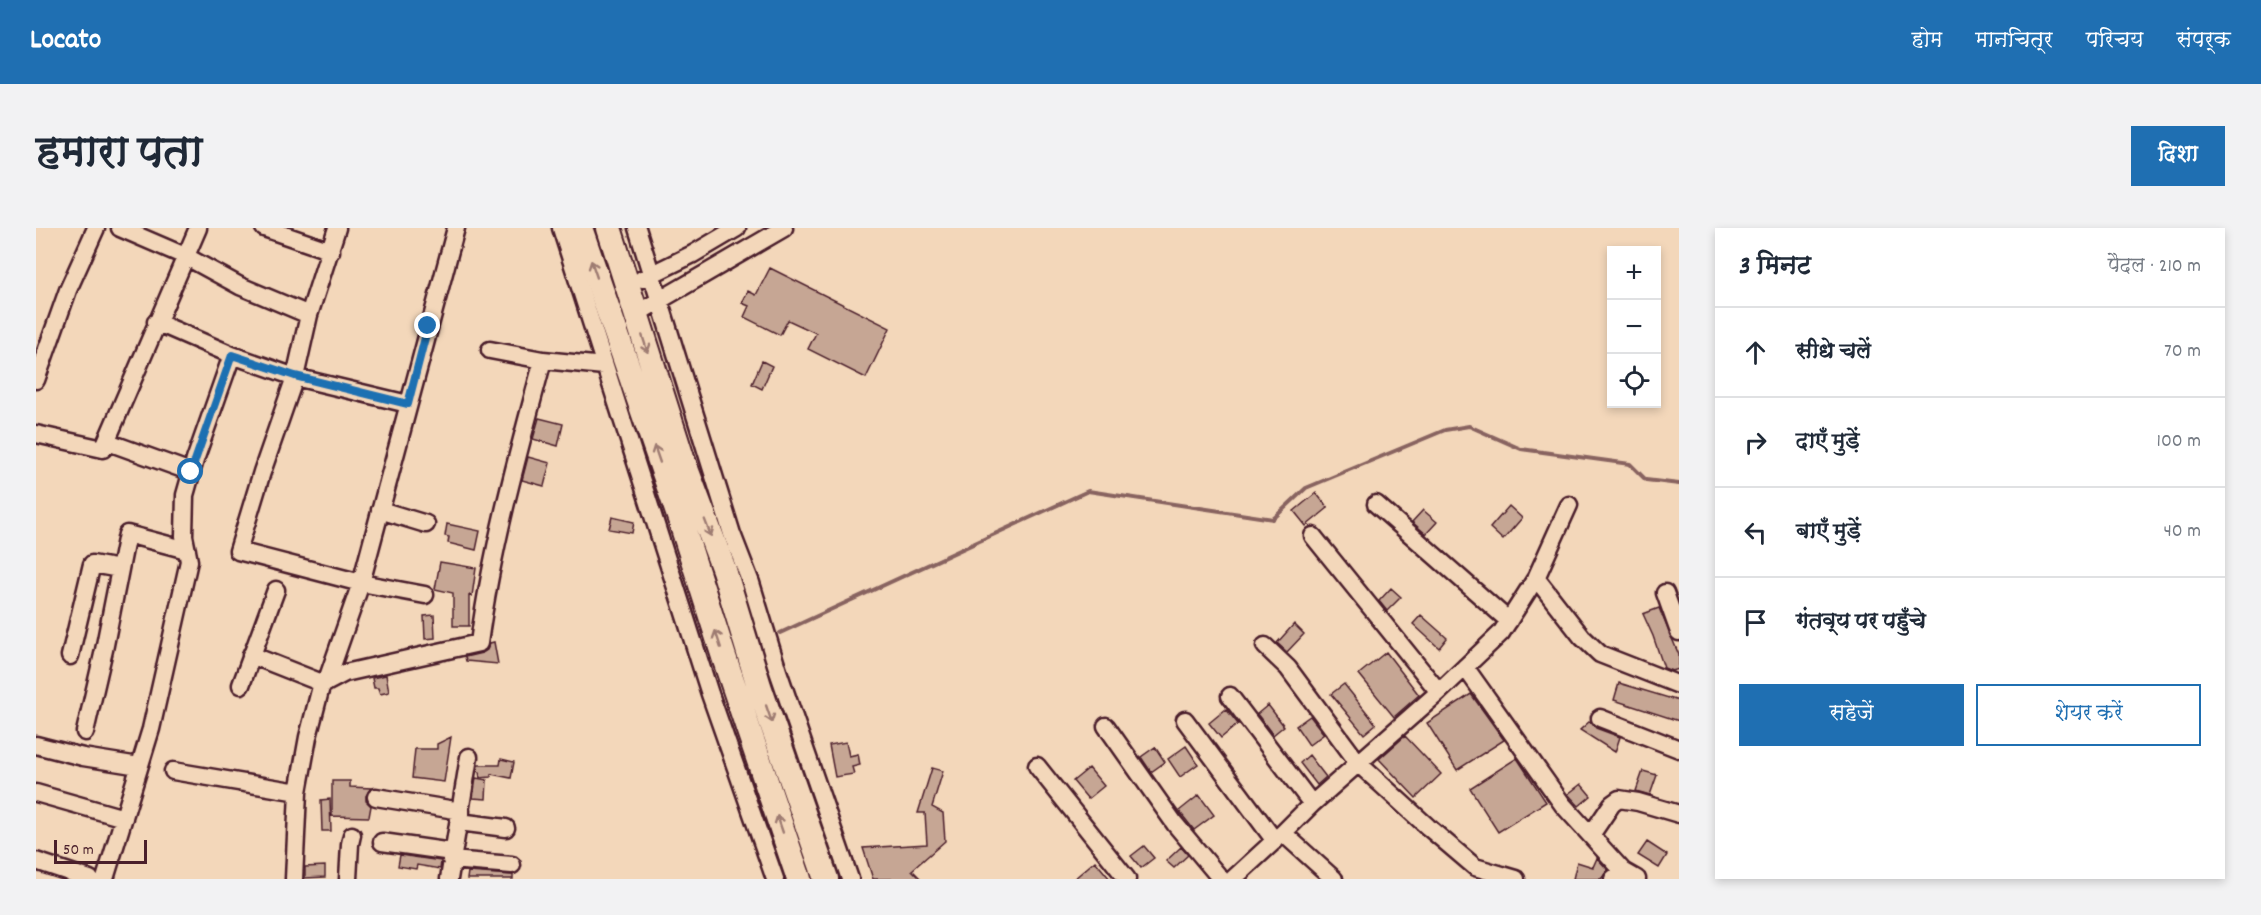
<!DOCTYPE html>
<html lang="hi">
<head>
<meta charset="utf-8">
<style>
	body { margin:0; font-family:Dekko,"Playpen Sans Deva",sans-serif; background:#f2f2f3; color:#1f2937 }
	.controls { position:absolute; right:18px; top:18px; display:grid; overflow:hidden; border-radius:0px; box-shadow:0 3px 9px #0003 }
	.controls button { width:54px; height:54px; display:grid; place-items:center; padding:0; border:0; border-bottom:2px solid #e0e1e3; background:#fff; color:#1f2937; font:30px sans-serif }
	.scale { position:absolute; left:18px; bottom:15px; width:93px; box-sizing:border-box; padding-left:6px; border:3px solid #4a1f2b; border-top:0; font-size:16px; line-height:21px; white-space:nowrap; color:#4a1f2b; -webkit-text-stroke:4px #f3d7ba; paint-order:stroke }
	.stop { position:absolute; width:18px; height:18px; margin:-14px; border:4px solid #1f6fb2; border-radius:50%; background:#fff }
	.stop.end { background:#1f6fb2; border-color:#fff; box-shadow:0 2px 6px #0008 }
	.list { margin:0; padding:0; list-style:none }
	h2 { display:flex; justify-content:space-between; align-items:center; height:78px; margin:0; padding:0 24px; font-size:26px }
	h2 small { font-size:20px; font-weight:400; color:#747a83 }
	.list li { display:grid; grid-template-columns:39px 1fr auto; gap:18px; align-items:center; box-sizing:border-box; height:90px; padding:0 24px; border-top:2px solid #e0e1e3 }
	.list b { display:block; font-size:22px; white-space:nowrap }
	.list em { font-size:20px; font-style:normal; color:#747a83 }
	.actions { display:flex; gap:12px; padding:18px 24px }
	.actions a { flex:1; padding:14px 0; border:2px solid #1f6fb2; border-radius:0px; text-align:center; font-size:21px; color:#1f6fb2 }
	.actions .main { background:#1f6fb2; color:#fff }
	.icon { flex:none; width:33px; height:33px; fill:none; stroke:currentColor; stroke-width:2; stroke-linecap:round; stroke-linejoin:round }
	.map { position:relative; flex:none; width:1643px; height:651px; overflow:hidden; border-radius:0px }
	header { display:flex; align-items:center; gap:36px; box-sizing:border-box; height:84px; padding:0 30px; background:#1f6fb2; color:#fff }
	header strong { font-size:28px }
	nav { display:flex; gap:33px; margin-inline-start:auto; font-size:21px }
	.intro { display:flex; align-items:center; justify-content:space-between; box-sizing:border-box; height:144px; padding:0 36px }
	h1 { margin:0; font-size:42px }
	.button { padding:15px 27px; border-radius:0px; background:#1f6fb2; color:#fff; font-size:21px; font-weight:700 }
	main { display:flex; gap:36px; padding:0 36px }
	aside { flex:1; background:#fff; border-radius:0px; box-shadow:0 3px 9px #0003 }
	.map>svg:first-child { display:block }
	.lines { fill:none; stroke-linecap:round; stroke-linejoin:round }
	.stream { stroke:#886360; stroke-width:4 }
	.building { fill:#c6a694; stroke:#4a1f2b; stroke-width:1.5 }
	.minor-casing { stroke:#4a1f2b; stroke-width:21 }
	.highway-casing { stroke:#4a1f2b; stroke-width:28 }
	.minor { stroke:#f3d7ba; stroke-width:16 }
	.highway { stroke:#f3d7ba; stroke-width:24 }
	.oneway { stroke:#9e7b72 }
	.route { stroke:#1f6fb2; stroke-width:8 }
</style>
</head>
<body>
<header>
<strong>Locato</strong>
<nav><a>होम</a><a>मानचित्र</a><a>परिचय</a><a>संपर्क</a></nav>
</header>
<div class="intro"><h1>हमारा पता</h1><a class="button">दिशा</a></div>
<main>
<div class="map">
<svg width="1643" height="651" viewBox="0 0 1643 651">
	<rect width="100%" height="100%" fill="#f3d7ba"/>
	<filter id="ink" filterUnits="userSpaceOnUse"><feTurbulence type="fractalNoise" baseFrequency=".0167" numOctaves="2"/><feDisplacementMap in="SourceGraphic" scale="12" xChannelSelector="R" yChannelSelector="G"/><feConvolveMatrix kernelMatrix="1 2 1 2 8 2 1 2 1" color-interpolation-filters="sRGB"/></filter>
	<g filter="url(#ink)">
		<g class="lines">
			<path class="stream" d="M744,405L1052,263L1237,291L1270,260L1409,202L1433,198L1485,221L1594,236L1610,252L1643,256"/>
		</g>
		<path class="building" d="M734,40L854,100L830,150L772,121L780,105L752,92L744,107L708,89L713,78L706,75L712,63L720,67Z
			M726,133L736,138L726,161L716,156Z
			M503,190L527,196L522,218L497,211Z
			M492,229L514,235L508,258L486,252Z
			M1280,265L1292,280L1270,298L1258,283Z
			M1473,278L1486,290L1467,312L1454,300Z
			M1387,282L1401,294L1390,306L1376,294Z
			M576,289L598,294L596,305L573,301Z
			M411,296L444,303L440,322L412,315L413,309L409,308Z
			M404,334L440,340L436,368L433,367V398H417V365L399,361Z
			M1355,360L1365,369L1351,383L1343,373Z
			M1623,380L1643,427V441L1636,443L1628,440L1617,408L1607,386Z
			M398,387L399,410L389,411L388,388Z
			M1385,387L1411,410L1403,420L1377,396Z
			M1258,396L1268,406L1251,424L1241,415Z
			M458,414L462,436L430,433L429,429L446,425L451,422L454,415Z
			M1350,424L1383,467L1358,489L1323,446Z
			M350,447L353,464L344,466L342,460H338L336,450Z
			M1583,455L1643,473V493L1578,472Z
			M1308,456L1340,496L1328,506L1295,466Z
			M1435,466L1468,512L1421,542L1391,495Z
			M1232,477L1248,498L1237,507L1221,486Z
			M1190,481L1202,496L1185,510L1173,495Z
			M1274,488L1288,506L1273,517L1260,498Z
			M1554,493L1560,500L1584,509L1579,524L1544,502Z
			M1369,508L1405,546L1380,570L1343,531Z
			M415,509L408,554L376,550L379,521H401V516Z
			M810,514L813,528L822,526L824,537L816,539L818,546L799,549L793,517Z
			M1150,518L1162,536L1144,549L1132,531Z
			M1119,519L1129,534L1115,544L1105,529Z
			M1273,527L1290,549L1281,557L1264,535Z
			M1481,530L1510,574L1462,604L1434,560Z
			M465,531L478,534L475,550L455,546V549L444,550L443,544L441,543L442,537H464Z
			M896,540L907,543L896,579L907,585L909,613L876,642L885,651H837L827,620L891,616L889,585H882Z
			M1053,540L1068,558L1052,571L1037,553Z
			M1607,543L1621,547L1614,567L1600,563Z
			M440,550L451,552L450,571L437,570Z
			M296,553H314V559L335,560L330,568V573L335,578L333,589L296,588Z
			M1545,556L1555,568L1543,578L1532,566Z
			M1163,567L1178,587L1158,602L1143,583Z
			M294,571L295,603H286L285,572Z
			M1611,614L1631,627L1623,640L1602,627Z
			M1108,618L1118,630L1105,640L1095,628Z
			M1145,619L1152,627L1138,640L1130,633Z
			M364,627L405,633L404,641L381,637L380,641L362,638Z
			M1561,630L1572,642L1565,651H1537L1541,634L1557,639Z
			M1059,633L1074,651H1038Z
			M289,638V649L269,650V639Z
			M432,644L475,647H477V651H431Z"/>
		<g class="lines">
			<defs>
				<path id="minor" d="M84,0L149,28L204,58L273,87
					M228,0L295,23
					M301,0L273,87L259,149L226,244L202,323L325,355L389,367
					M525,0L674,466L739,651
					M601,0L696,306L715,355L742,443L814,651
					M606,51L657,26L701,0
					M600,86L748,0
					M120,94L196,127L259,149L372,176
					M454,122L507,132L568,138
					M0,152L32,62L60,0
					M0,206L67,221L162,0
					M72,214L155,244
					M1340,276L1473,393
					M344,282L390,296
					M1277,308L1403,464
					M1500,350L1546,409L1564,426L1643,457
					M1629,365L1643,404
					M1229,418L1252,440L1323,536L1392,599L1439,639L1480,651
					M215,427L286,455
					M34,428L56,336L84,341
					M1429,439L1527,577L1587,643
					M290,455L309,445L443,415C456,319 482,225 507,132
					M205,457L240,362
					M1194,468L1276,576
					M1564,490L1643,521
					M1149,492L1239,613
					M1070,498L1139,596L1185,651
					M49,504L68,422L91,306L151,322
					M0,517L47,529L103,538
					M1001,538L1091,651
					M137,543L262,564
					M0,565L88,590
					M340,569L425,583
					M423,594L470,600
					M1247,605L1276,576L1403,464L1465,405L1500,350L1533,277
					M1555,607L1576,576L1583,571L1602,574L1643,586
					M346,614L416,624
					M415,632L476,637
					M0,633L54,651
					M69,651L115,501L153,333L148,308L149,267L159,232L196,127
					M258,651L262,564L272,509L286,455H290L325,355L420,0
					M312,651L314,616L316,607
					M413,651L433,529
					M1197,651L1247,605L1298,651
					M1577,651L1587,643L1601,651"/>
				<path id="highway" d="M544,0L645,294L688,429L763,651
					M573,0L646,230L688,342L723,458L790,651"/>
			</defs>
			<use href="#minor" class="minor-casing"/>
			<use href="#highway" class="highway-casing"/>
			<use href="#minor" class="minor"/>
			<use href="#highway" class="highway"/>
		</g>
		<defs><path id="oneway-shaft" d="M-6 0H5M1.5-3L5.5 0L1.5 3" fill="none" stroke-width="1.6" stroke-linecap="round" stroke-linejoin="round" transform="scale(1.5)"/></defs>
		<g class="oneway">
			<use href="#oneway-shaft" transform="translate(558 41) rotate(-109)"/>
			<use href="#oneway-shaft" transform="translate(609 116) rotate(72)"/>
			<use href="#oneway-shaft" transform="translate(621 226) rotate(-109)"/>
			<use href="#oneway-shaft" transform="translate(672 300) rotate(69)"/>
			<use href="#oneway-shaft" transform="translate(682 411) rotate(-108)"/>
			<use href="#oneway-shaft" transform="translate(733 486) rotate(71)"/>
			<use href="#oneway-shaft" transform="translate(744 596) rotate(-109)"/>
		</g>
	</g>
	<g class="lines" filter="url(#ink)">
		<path class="route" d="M155,244L196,127L259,148L372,176L392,98"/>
	</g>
</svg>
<div class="controls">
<button>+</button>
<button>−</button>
<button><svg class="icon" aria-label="locate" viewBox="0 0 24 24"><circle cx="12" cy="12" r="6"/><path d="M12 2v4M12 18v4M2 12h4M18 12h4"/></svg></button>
</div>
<div class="scale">50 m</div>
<div class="stop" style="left:155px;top:244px"></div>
<div class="stop end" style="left:392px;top:98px"></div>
</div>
<aside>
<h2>3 मिनट<small>पैदल · 210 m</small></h2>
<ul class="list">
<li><svg class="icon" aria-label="ahead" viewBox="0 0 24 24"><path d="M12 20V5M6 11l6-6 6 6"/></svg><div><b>सीधे चलें</b></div><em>70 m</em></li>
<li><svg class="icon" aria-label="right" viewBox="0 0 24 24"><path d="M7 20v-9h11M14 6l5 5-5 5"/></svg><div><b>दाएँ मुड़ें</b></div><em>100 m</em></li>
<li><svg class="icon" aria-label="left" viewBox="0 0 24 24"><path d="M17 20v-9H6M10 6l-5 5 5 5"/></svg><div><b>बाएँ मुड़ें</b></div><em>40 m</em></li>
<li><svg class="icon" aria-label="arrive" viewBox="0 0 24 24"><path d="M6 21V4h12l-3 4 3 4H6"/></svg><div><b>गंतव्य पर पहुँचे</b></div></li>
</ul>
<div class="actions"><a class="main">सहेजें</a><a>शेयर करें</a></div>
</aside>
</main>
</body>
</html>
